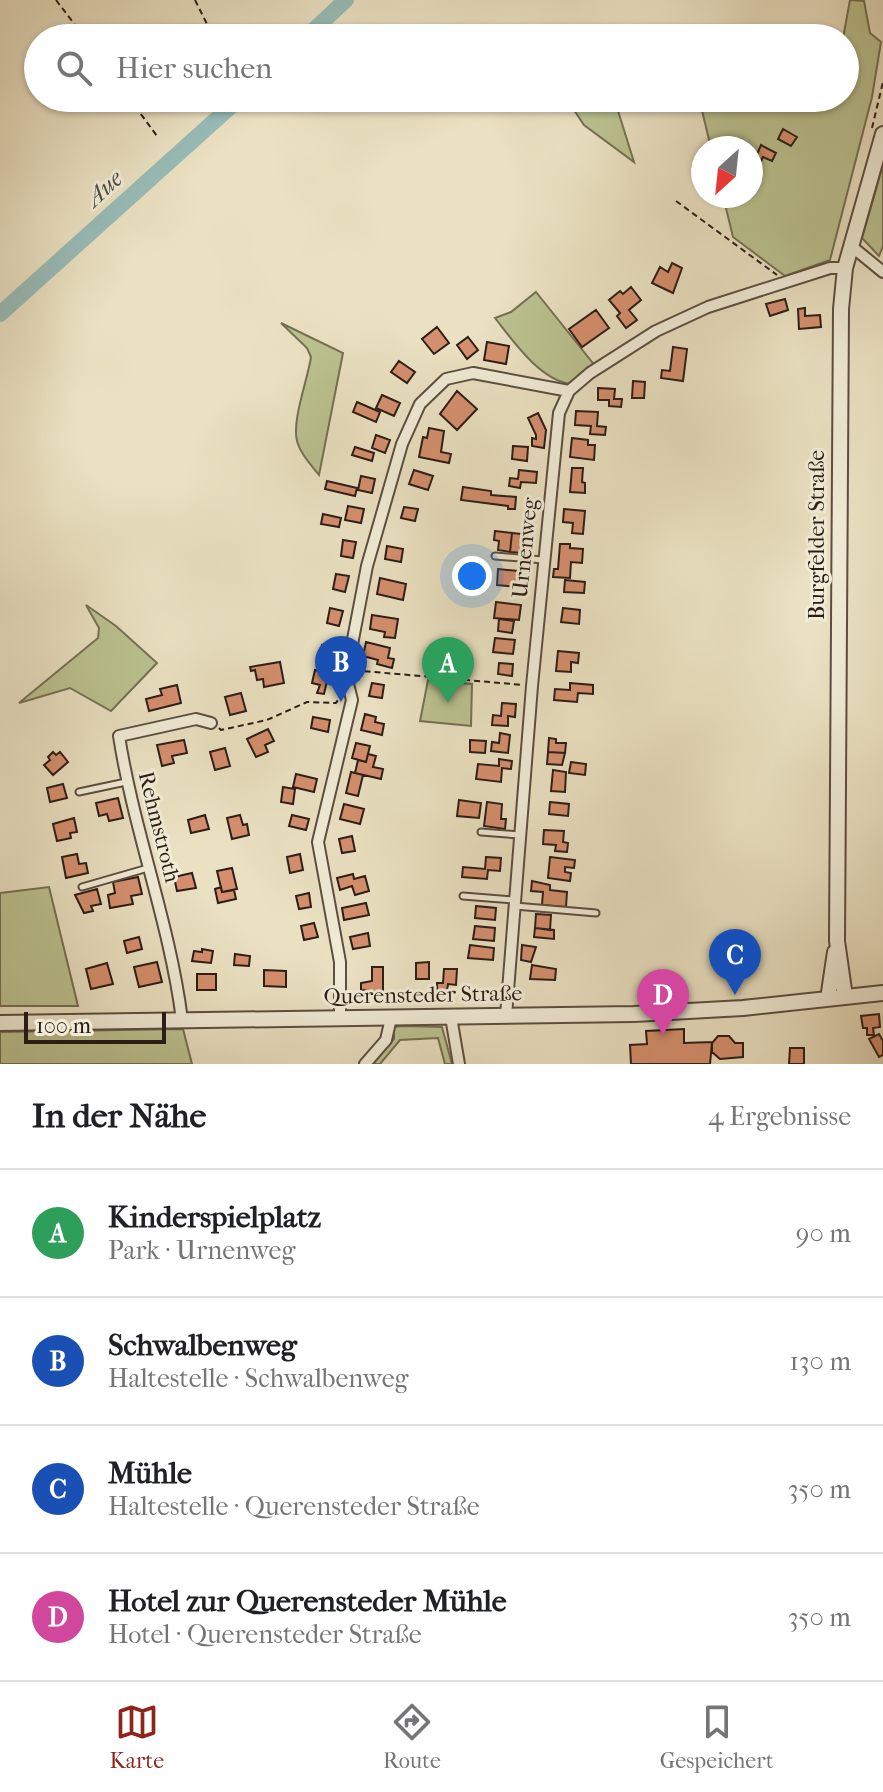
<!DOCTYPE html>
<html lang="de">
<head>
<meta charset="utf-8">
<style>
	body { margin:0; font-family:"IM FELL French Canon",serif; background:#f2f2f2; color:#202124 }
	.compass { position:absolute; left:691px; top:136px; width:72px; height:72px; border-radius:50%; background:#fff; box-shadow:0 2px 6px #0004; rotate:207deg }
	.scale { position:absolute; left:24px; bottom:20px; width:142px; box-sizing:border-box; padding-left:8px; border:4px solid #2c1d17; border-top:0; font-size:22px; line-height:28px; white-space:nowrap; color:#2c1d17; -webkit-text-stroke:6px #f1ecd7; paint-order:stroke }
	.you { position:absolute; left:472px; top:576px; width:28px; height:28px; margin:-20px; border:6px solid #fff; border-radius:50%; background:#1a73e8; box-shadow:0 0 0 12px #1a73e833 }
	.badge { display:grid; place-items:center; width:52px; height:52px; border-radius:50%; background:#8f2418; color:#fff; font-size:26px; font-weight:700 }
	.pin { position:absolute; translate:-50% -66px; filter:drop-shadow(0 2px 4px #0008) }
	.pin::after { content:''; position:absolute; top:42px; width:28px; height:24px; background:inherit; clip-path:polygon(0 0,100% 0,50% 100%) }
	.list { margin:0; padding:0; list-style:none }
	h2 { display:flex; justify-content:space-between; align-items:center; height:104px; margin:0; padding:0 32px; font-size:34px }
	h2 small { font-size:26px; font-weight:400; color:#757577 }
	.list li { display:grid; grid-template-columns:52px 1fr auto; gap:24px; align-items:center; box-sizing:border-box; height:128px; padding:0 32px; border-top:2px solid #e0e0e0 }
	.list b { display:block; font-size:30px; white-space:nowrap }
	.list p { margin:0; font-size:26px; white-space:nowrap; color:#757577 }
	.list em { font-size:26px; font-style:normal; color:#757577 }
	.icon { flex:none; width:44px; height:44px; fill:none; stroke:currentColor; stroke-width:2; stroke-linecap:round; stroke-linejoin:round }
	.map { position:relative; flex:none; width:883px; height:1064px; overflow:hidden }
	.search { position:absolute; background:#fff; box-shadow:0 2px 6px #0004; left:24px; right:24px; top:24px; height:88px; display:flex; align-items:center; gap:20px; box-sizing:border-box; padding:0 28px; border-radius:44px; color:#757577; font-size:30px }
	.sheet { height:616px; background:#fff }
	nav { display:flex; justify-content:space-around; align-items:center; box-sizing:border-box; height:112px; border-top:2px solid #e0e0e0; background:#fff; font-size:22px; color:#757577 }
	nav a { display:grid; justify-items:center; gap:4px }
	nav .on { color:#8f2418 }
	.map>svg:first-child { display:block }
	.green { fill:#bbc290; stroke:#747054; stroke-width:2 }
	.lines { fill:none; stroke-linecap:round; stroke-linejoin:round }
	.river { stroke:#98bcb8; stroke-width:16 }
	.building { fill:#d58f6e; stroke:#2c1d17; stroke-width:2 }
	.service-casing { stroke:#5c4e42; stroke-width:9 }
	.minor-casing { stroke:#5c4e42; stroke-width:14 }
	.tertiary-casing { stroke:#5c4e42; stroke-width:18 }
	.path { stroke:#2c1d17; stroke-width:2; stroke-dasharray:6 4; stroke-linecap:butt }
	.service { stroke:#f1ecd7; stroke-width:5 }
	.minor { stroke:#f1ecd7; stroke-width:10 }
	.tertiary { stroke:#f1ecd7; stroke-width:14 }
	.labels { text-anchor:middle; dominant-baseline:central; stroke-width:6; stroke-linejoin:round; paint-order:stroke }
	.street-label { font-size:22px; fill:#2c1d17; stroke:#f1ecd7 }
	.water-label { font-size:24px; font-style:italic; fill:#4c4d47; stroke:#f1ecd7 }
</style>
</head>
<body>
<div class="map">
<svg width="883" height="1064" viewBox="0 0 883 1064">
	<rect width="100%" height="100%" fill="#eae1c2"/>
	<filter id="stains"><feTurbulence type="fractalNoise" baseFrequency=".0025" numOctaves="4"/><feColorMatrix values="0 0 0 0 .2 0 0 0 0 .09 0 0 0 0 .02 0 0 0 .5 -.17"/></filter>
	<radialGradient id="worn" r=".72"><stop offset=".6" stop-color="#630" stop-opacity="0"/><stop offset="1" stop-color="#630" stop-opacity=".3"/></radialGradient>
	<path class="green" d="M850,0L864,1L870,33L881,42L872,97L830,260L785,276L733,237L723,196H751V148H711L699,98H845L843,38Z
		M566,98H614L634,162L584,125Z
		M883,165V246L879,256L862,238Z
		M536,292L596,367L570,384C539,379 514,342 495,318L511,312Z
		M281,323L343,353L319,475C311,465 302,456 298,444C290,424 308,379 311,357L307,348Z
		M86,605L116,626L157,663L111,711L70,688L19,703L98,638L99,628Z
		M428,680L472,684L471,726L420,721Z
		M49,887L78,1006H0V893Z
		M402,1026L442,1027L452,1064H445L438,1038L400,1040L380,1064H373L394,1039V1027Z
		M183,1029L192,1064H0V1032Z"/>
	<g class="lines">
		<path class="river" d="M305,38L346,0
			M0,314L240,98"/>
	</g>
	<path class="building" d="M783,129L797,137L791,146L778,139Z
		M761,145L776,153L772,161L763,157L761,161L755,159Z
		M672,263L682,268L673,293L652,283L660,267L668,272Z
		M631,287L641,300L629,310L637,320L626,328L617,316L620,313L609,300L620,291L623,294Z
		M785,299L788,310L770,316L766,304Z
		M805,308V316L820,315L821,327L799,329L798,309Z
		M596,310L609,328L582,347L569,329Z
		M437,327L449,343L434,354L422,339Z
		M468,337L478,350L467,359L457,345Z
		M487,342L509,346L506,364L484,360Z
		M673,347L687,349L683,381L661,378L662,370L670,371Z
		M399,361L415,372L407,383L391,372Z
		M633,381L645,382L644,398H632Z
		M598,388L615,389L614,399H622L621,407L609,406V400H598Z
		M457,391L477,409L457,430L440,414Z
		M382,395L400,403L394,416L376,408Z
		M357,402L380,412L376,422L353,412Z
		M576,411L598,412L597,426L606,427L605,435L590,434L591,426L575,425Z
		M538,413L546,430L544,448L532,446V438L536,439V435L528,418Z
		M429,428L444,431L441,452L451,454L449,463L419,457L423,437L427,438Z
		M376,435L390,440L385,453L372,448Z
		M572,438L588,440V445H595L594,460L570,457Z
		M513,446L528,447L527,461L512,459Z
		M355,447L374,453L372,461L352,455Z
		M572,468H583L582,482L585,483V493L570,492Z
		M414,470L433,476L428,490L409,484Z
		M519,470L537,472L536,483L521,482L520,488L509,486L510,478L518,479Z
		M361,476L375,479L372,493L358,490Z
		M327,481L357,488L355,496L325,489Z
		M463,487L491,491V495L516,497L515,509H508V506L461,500Z
		M348,506L364,509L361,523L345,520Z
		M404,507L418,509L415,521L401,518Z
		M564,509L585,511L583,534L572,533L573,523L563,522Z
		M323,514L341,518L339,527L321,524Z
		M495,531L512,533L510,552L498,550L499,541L494,540Z
		M512,533L530,535L529,544L524,543L523,553L510,552Z
		M343,540L356,542L353,558L341,556Z
		M560,544H570V548L583,549L582,563L571,562L570,578L553,577L554,569H558Z
		M387,546L403,549L401,562L385,559Z
		M498,569L518,571L516,587L497,585Z
		M336,574L349,576L345,592L333,589Z
		M380,578L406,584L403,600L377,594Z
		M565,580L585,582L584,593L564,592Z
		M496,602L521,605L519,620L494,618Z
		M330,608L343,611L339,626L327,623Z
		M563,608L580,610L579,624L561,622Z
		M372,615L398,619L395,638L384,637L385,632L370,629Z
		M499,619L514,621L512,633L498,631Z
		M495,638L515,640L513,654L493,652Z
		M366,642L390,648L388,658L394,659L392,668L377,664L378,660L363,656Z
		M322,645L335,647L332,661L320,659Z
		M558,651L579,653L578,663L571,662V672L556,671Z
		M280,662L284,683L264,687L263,679L257,680L255,670L251,671L250,667Z
		M499,663L513,664L512,676L498,674Z
		M315,670L329,673L324,694L317,693L320,685L312,683Z
		M372,683L384,685L382,698L369,696Z
		M570,683L593,685V694L578,693L577,702L554,700L555,689L570,690Z
		M177,685L181,703L149,711L146,699L162,695L160,689Z
		M241,693L246,711L230,715L225,697Z
		M502,703L516,704L515,717L508,716V726L492,725L493,715L501,716Z
		M365,714L376,717L375,722L384,724L382,735L361,730Z
		M313,717L330,720L328,732L311,728Z
		M268,729L274,741L265,745L268,752L256,757L247,739Z
		M500,733L510,735L508,753L491,751L492,742L499,743Z
		M549,738L556,739V743H566L565,753L548,752Z
		M184,740L187,753L172,756L174,763L162,766L157,745Z
		M470,740L486,741L485,753L470,752Z
		M356,743L370,746L366,762L352,758Z
		M225,748L230,766L215,770L210,752Z
		M53,752L56,755L60,752L68,762L53,775L44,765L50,760L48,757Z
		M548,752L565,753L562,765L547,764Z
		M368,754L376,756L373,767L383,769L381,779L355,773L358,760L366,762Z
		M499,759L512,761L511,769L502,768L501,782L476,779L478,764L499,766Z
		M571,762L586,764L585,775L569,773Z
		M553,770L566,772L565,792L551,791Z
		M351,772L363,775L358,796L346,793Z
		M296,774L317,779L314,792L293,787Z
		M63,784L67,798L50,802L47,788Z
		M283,787L295,789L293,804L281,802Z
		M118,798L123,818L109,821L107,814L99,816L96,803Z
		M459,800L481,803L479,818L457,816Z
		M487,802L502,804L501,819H506L505,829L484,826Z
		M550,802L569,804L568,816L549,814Z
		M344,804L364,809L360,824L340,819Z
		M205,815L209,829L191,833L188,820Z
		M240,815L243,825L247,824L249,835L232,839L227,818Z
		M292,815L309,819L306,830L289,826Z
		M74,818L77,832L70,833L71,838L57,841L53,824Z
		M544,830L564,831L563,842L568,843L567,852L555,851L556,845L543,844Z
		M352,836L355,851L342,853L339,839Z
		M77,854L79,864L86,863L88,873L66,878L62,857Z
		M300,854L303,870L290,873L287,857Z
		M486,857L501,858L500,871L488,870L487,879L462,877L463,867L485,869Z
		M550,857L575,860L574,868L565,867V872L571,873L570,881L548,878Z
		M232,868L237,889L222,892L217,871Z
		M192,873L196,888L177,891L174,877Z
		M353,874L354,879L365,876L369,891L355,895L352,886L340,890L337,878Z
		M138,877L142,894L131,896L133,904L110,908L108,895L115,893L113,882Z
		M532,881L550,885V890L567,892L566,907L542,905L543,892L531,891Z
		M221,887L222,892L234,890L236,899L218,903L215,889Z
		M97,889L101,904L91,906L93,911L84,913L75,895Z
		M309,893L311,907L299,909L296,896Z
		M366,903L369,915L344,920L342,908Z
		M476,906L496,908L495,920L475,918Z
		M536,914L551,915L550,930L535,928Z
		M314,923L318,937L304,940L301,926Z
		M475,926L495,928L494,941L473,939Z
		M535,928L554,930V939L534,937Z
		M368,933L370,946L353,949L350,937Z
		M139,937L142,949L127,953L124,941Z
		M470,945L494,948L493,960L468,958Z
		M522,945L536,947L531,962L521,960Z
		M202,949L213,951L211,963L192,961L194,951L202,952Z
		M235,954L250,956L249,966L234,965Z
		M157,962L162,982L139,987L134,967Z
		M429,962V979H416V963Z
		M107,963L113,984L91,989L86,969Z
		M532,965L556,969L555,980L530,979Z
		M372,967H383V992L361,990V983L372,981Z
		M444,969H457L456,985L448,984L447,991L437,990V983H443Z
		M264,970L286,971V987L264,986Z
		M197,974H216V990H197Z
		M879,1014L880,1027L873,1028L874,1035H867V1028H863L861,1016Z
		M684,1029V1043L712,1042L710,1064H631L630,1045L647,1044L646,1031Z
		M879,1034L883,1041V1055L879,1057L869,1039Z
		M718,1036H729L735,1043H743V1057L720,1059L712,1052V1043Z
		M790,1048H804V1064H789Z"/>
	<g class="lines">
		<defs>
			<path id="service" d="M495,556L543,560
				M79,792L126,782
				M481,832L519,835
				M82,887L148,868
				M463,896L513,900
				M515,906L596,913"/>
			<path id="minor" d="M850,245L883,272
				M506,1016L532,686L559,413L569,391L590,373L656,331L708,307L830,268H845
				M451,1017L459,1064
				M340,1018V962L318,842L352,700L346,676L367,566L402,444L420,404L446,379L473,373L569,391
				M182,1020C170,924 134,832 119,736L196,719L211,723
				M365,1064L386,1040L391,1018"/>
			<path id="tertiary" d="M845,997L837,941L841,309L845,268L883,134
				M828,999L835,952
				M0,1023L634,1014L743,1008L883,993"/>
		</defs>
		<use href="#service" class="service-casing"/>
		<use href="#minor" class="minor-casing"/>
		<use href="#tertiary" class="tertiary-casing"/>
		<path class="path" d="M56,0L85,38
			M195,0L214,38
			M129,98L157,136
			M872,128L883,82
			M676,201L777,275
			M357,677L363,671L523,685
			M219,728L221,730L267,720L307,702L336,703L340,697"/>
		<use href="#service" class="service"/>
		<use href="#minor" class="minor"/>
		<use href="#tertiary" class="tertiary"/>
	</g>
	<g class="labels">
		<g class="street-label">
			<text transform="translate(817 535) rotate(-90)">Burgfelder Straße</text>
			<text transform="translate(525 548) rotate(-84)">Urnenweg</text>
			<text transform="translate(159 827) rotate(76)">Rehmstroth</text>
			<text transform="translate(423 995) rotate(-1)">Querensteder Straße</text>
		</g>
		<g class="water-label">
			<text transform="translate(104 188) rotate(-42)">Aue</text>
		</g>
	</g>
	<rect width="100%" height="100%" filter="url(#stains)"/>
	<rect width="100%" height="100%" fill="url(#worn)"/>
</svg>
<svg class="compass" viewBox="-18 -18 36 36"><path d="M0-13l5 13h-10z" fill="#e53935"/><path d="M0 13l5-13h-10z" fill="#757577"/></svg>
<div class="scale">100 m</div>
<div class="you"></div>
<div class="pin badge" style="left:448px;top:703px;background:#2e9e5b">A</div>
<div class="pin badge" style="left:341px;top:702px;background:#1a4fb4">B</div>
<div class="pin badge" style="left:735px;top:995px;background:#1a4fb4">C</div>
<div class="pin badge" style="left:663px;top:1035px;background:#d1479c">D</div>
<div class="search"><svg class="icon" aria-label="search" viewBox="0 0 24 24"><circle cx="10" cy="10" r="6"/><path d="M15 15l6 6"/></svg>Hier suchen</div>
</div>
<section class="sheet">
<h2>In der Nähe<small>4 Ergebnisse</small></h2>
<ul class="list">
<li><span class="badge" style="background:#2e9e5b">A</span><div><b>Kinderspielplatz</b><p>Park · Urnenweg</p></div><em>90 m</em></li>
<li><span class="badge" style="background:#1a4fb4">B</span><div><b>Schwalbenweg</b><p>Haltestelle · Schwalbenweg</p></div><em>130 m</em></li>
<li><span class="badge" style="background:#1a4fb4">C</span><div><b>Mühle</b><p>Haltestelle · Querensteder Straße</p></div><em>350 m</em></li>
<li><span class="badge" style="background:#d1479c">D</span><div><b>Hotel zur Querensteder Mühle</b><p>Hotel · Querensteder Straße</p></div><em>350 m</em></li>
</ul>
</section>
<nav>
<a class="on"><svg class="icon" aria-label="map" viewBox="0 0 24 24"><path d="M3 6l6-2 6 2 6-2v14l-6 2-6-2-6 2zM9 4v14M15 6v14"/></svg>Karte</a>
<a><svg class="icon" aria-label="directions" viewBox="0 0 24 24"><path d="M12 3l9 9-9 9-9-9zM9 14v-3h6M13 9l2 2-2 2"/></svg>Route</a>
<a><svg class="icon" aria-label="saved" viewBox="0 0 24 24"><path d="M7 4h10v16l-5-4-5 4z"/></svg>Gespeichert</a>
</nav>
</body>
</html>
